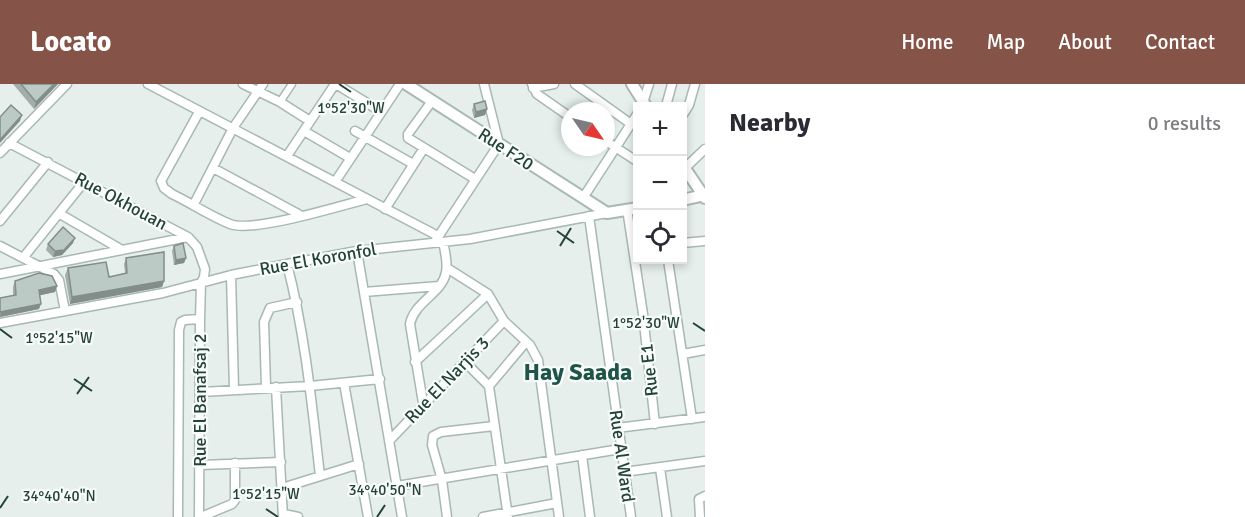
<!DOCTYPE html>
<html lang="en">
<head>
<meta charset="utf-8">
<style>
	body { margin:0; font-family:Signika,sans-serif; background:#f2f2f3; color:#2b2b33 }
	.controls { position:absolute; right:18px; top:18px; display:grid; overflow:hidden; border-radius:0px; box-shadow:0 3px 9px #0003 }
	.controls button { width:54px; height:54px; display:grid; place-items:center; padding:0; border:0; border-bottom:2px solid #e1e1e2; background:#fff; color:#2b2b33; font:30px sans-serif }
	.compass { position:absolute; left:561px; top:18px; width:54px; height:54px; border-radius:50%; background:#fff; box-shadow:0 3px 9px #0003; rotate:124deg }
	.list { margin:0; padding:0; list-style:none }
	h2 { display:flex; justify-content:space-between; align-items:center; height:78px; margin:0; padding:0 24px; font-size:26px }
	h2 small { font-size:20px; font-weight:400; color:#7c7c81 }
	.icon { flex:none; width:33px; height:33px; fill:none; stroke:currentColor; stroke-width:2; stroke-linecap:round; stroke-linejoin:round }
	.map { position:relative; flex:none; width:705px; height:433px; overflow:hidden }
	header { display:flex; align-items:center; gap:36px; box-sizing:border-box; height:84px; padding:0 30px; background:#855347; color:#fff }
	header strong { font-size:28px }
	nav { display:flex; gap:33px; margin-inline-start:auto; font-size:21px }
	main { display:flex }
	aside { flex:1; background:#fff }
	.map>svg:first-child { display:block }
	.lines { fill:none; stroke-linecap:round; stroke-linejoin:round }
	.pedestrian-casing { stroke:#a8b8b2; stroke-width:9 }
	.minor-casing { stroke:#a8b8b2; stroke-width:11 }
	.tertiary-casing { stroke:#a8b8b2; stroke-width:14 }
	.pedestrian { stroke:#fff; stroke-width:6 }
	.minor { stroke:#fff; stroke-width:8 }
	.tertiary { stroke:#fff; stroke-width:10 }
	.wall { fill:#a1aea9 }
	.shaded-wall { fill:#838d89 }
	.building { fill:#bbcac4; stroke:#838d89; stroke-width:1.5 }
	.ticks { fill:none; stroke:#24423a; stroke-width:2 }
	.labels { text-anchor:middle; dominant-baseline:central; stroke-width:4.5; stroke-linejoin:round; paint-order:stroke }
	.street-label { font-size:18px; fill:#24423a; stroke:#f7fbf9 }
	.district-label { font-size:24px; font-weight:bold; fill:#1f5548; stroke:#f7fbf9 }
	.ticks-label { font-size:15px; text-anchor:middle; fill:#24423a; stroke:#f7fbf9; stroke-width:4.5; stroke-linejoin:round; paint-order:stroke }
</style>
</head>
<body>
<header>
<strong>Locato</strong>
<nav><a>Home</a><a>Map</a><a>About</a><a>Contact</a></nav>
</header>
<main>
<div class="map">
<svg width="705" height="433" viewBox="0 0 705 433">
	<rect width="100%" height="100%" fill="#e6efeb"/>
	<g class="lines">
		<defs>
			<path id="pedestrian" d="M280,18L292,0"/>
			<path id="minor" d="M148,0L438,152
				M243,0L280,18L310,37
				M336,0L380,27
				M532,0L537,10L570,33
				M575,0L631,40
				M533,4L554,0
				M432,17L408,50V54L475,95
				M642,22L649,0
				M666,22L672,0
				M199,28L161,97L164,104L172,110C191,119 210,132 230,140C253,149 339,122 367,115
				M682,32L689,21L695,0
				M304,47L350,74
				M355,47L413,80
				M606,57L638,78
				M9,59L188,153L197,163L205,185L204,193L201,199L200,235L199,433
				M0,69L67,0
				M287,72L335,0
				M213,84L302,132
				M685,84L705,65
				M335,98L400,0
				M583,114L638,29
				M194,120L233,44L263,0
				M385,125L424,64
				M627,125L643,230L655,340
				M60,130L122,166
				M589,132L631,433
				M0,137L48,78
				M436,156L499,60L484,0
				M682,159L705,157
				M0,162L54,190L59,196L65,227
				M357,167L402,433
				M23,174L84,98
				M668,176L692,335
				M287,180C305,249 312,321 320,392
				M447,184L488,210L504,237L530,261L538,276L559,433
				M0,190L188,153
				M231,191L234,305
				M364,208L439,202
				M0,239L163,209L231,191L287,180L357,167L470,155L607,129
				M683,270L705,266
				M415,278L488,210
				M465,278L489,302L508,433
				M344,299L368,433
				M489,302L526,258
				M266,303L264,238L270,224L297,218
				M276,303L283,433
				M201,308L310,302L380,295
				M423,319L410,240C414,218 443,209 446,188C448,179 445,167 443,158
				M617,344L705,333
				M390,356L504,237
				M582,371L590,433
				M200,381L281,378
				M660,384L667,433
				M624,388L705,377
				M397,402L620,365
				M282,404L359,380
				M284,430L298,433
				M178,433L179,246L181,238L185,236L200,235
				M201,433L232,420L235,416V379
				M447,433L442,396L432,361L433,352L441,348L494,342
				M483,433L557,419
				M700,433L699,415L705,412"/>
			<path id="tertiary" d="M406,0L607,129L638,124
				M632,0L646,22
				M682,80L705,114
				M682,116L705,111"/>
		</defs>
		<use href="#pedestrian" class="pedestrian-casing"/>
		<use href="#minor" class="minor-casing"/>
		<use href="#tertiary" class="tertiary-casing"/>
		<use href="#pedestrian" class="pedestrian"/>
		<use href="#minor" class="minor"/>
		<use href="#tertiary" class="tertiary"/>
	</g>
	<path class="wall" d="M13,0H58L34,25Z
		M474,20L487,25L485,31L474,34L472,26Z
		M73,159L62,171L53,173L46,166L48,160Z
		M174,162L186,174L184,179L174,181L172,167Z
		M126,174L164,197L162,203L70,220L65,191L68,184L109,193L125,189L124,180Z
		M15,197L57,202L55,208L40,211L39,225L0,233V214L13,211V203Z"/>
	<path class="shaded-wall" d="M54,0H58L34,25L36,18Z
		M487,25L485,31L474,34L476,28Z
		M22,31L20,37L0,59V56Z
		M75,154L73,159L62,171L53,173L55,167Z
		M186,174L184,179L174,181L176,176Z
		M164,197L162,203L70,220L72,213Z
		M57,202L55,208L37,212L39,206Z
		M41,220L39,225L0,233L1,227Z"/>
	<path class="building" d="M21,0H54L36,18Z
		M485,17L487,25L476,28L474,20Z
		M11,21L22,31L0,56V33Z
		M63,143L75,154L64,166L55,167L48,160Z
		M183,159L186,174L176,176L174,162Z
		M164,168V197L72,213L68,184L106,178L109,193L127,189L126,174Z
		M39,189L52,192L57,202L39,206L41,220L0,228V214L16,211L15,197Z"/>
	<path class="ticks" d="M339,0L351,8M557,147L574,159M560,162L571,144M693,239L705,247M0,245L12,254M74,295L92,307M77,310L89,293M0,424L8,412M266,425L278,433M377,433L385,421"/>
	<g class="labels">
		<g class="street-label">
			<text transform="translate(506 65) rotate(33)">Rue F20</text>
			<text transform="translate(121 117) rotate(28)">Rue Okhouan</text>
			<text transform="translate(318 175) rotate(-10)">Rue El Koronfol</text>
			<text transform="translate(649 286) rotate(-96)">Rue E1</text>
			<text transform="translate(447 296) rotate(-46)">Rue El Narjis 3</text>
			<text transform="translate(200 316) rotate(-90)">Rue El Banafsaj 2</text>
			<text transform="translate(622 372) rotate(82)">Rue Al Ward</text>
		</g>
		<g class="district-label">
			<text x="578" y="288">Hay Saada</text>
		</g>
	</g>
	<g class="ticks-label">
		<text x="351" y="29">1°52'30"W</text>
		<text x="646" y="244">1°52'30"W</text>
		<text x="59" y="259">1°52'15"W</text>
		<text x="385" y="411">34°40'50"N</text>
		<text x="266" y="415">1°52'15"W</text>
		<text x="59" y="417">34°40'40"N</text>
	</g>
</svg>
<div class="controls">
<button>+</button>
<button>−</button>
<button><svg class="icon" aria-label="locate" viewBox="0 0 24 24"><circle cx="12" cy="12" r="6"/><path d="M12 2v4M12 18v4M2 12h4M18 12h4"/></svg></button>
</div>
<svg class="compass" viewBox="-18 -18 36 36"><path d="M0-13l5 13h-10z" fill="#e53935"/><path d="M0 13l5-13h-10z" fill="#7c7c81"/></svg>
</div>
<aside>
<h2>Nearby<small>0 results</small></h2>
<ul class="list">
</ul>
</aside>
</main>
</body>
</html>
